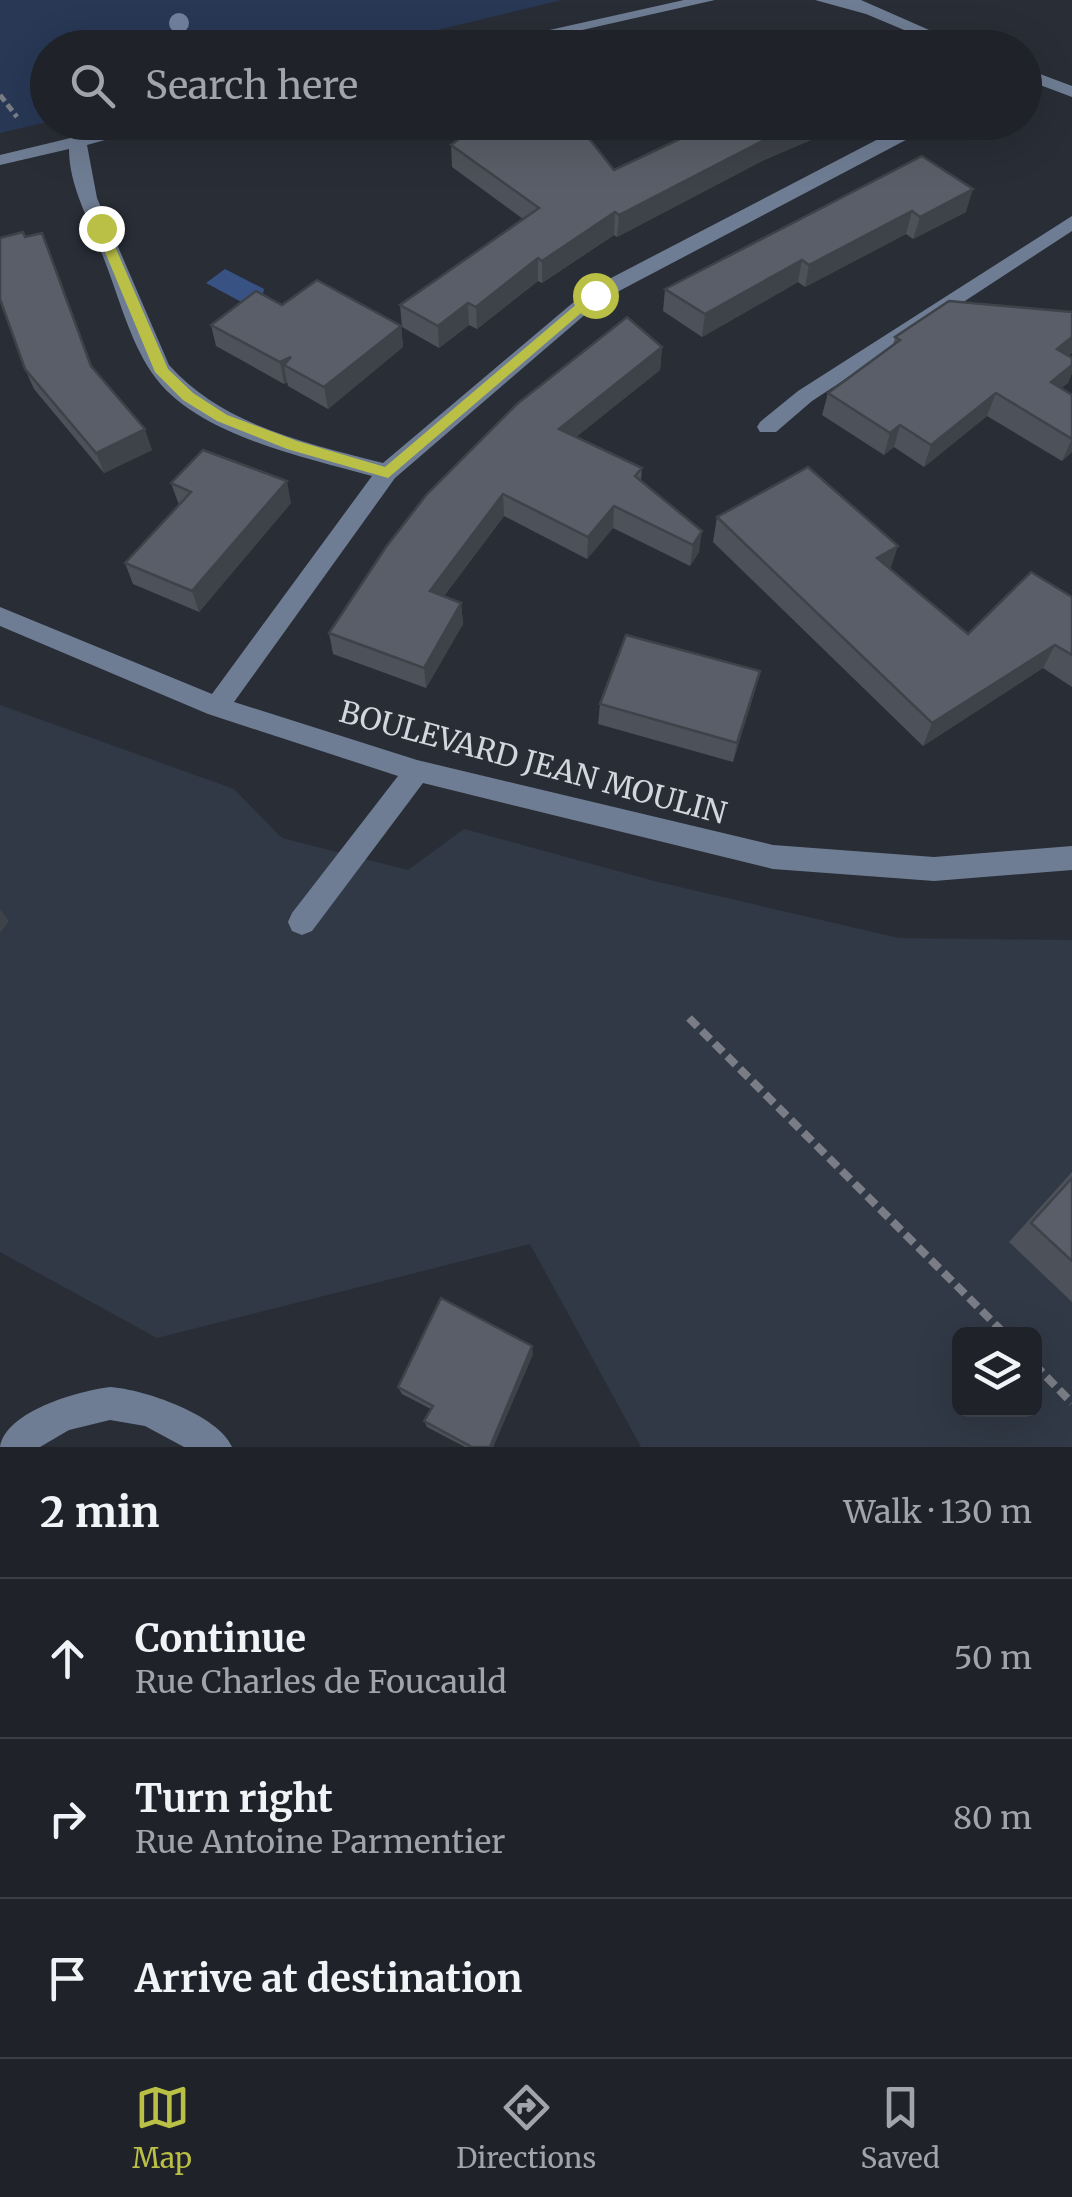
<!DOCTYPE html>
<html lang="en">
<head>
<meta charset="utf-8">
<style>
	body { margin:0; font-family:Merriweather,serif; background:#272a30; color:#f1f3f6 }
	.controls { position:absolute; right:30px; bottom:30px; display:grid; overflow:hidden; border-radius:15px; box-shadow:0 10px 40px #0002 }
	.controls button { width:90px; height:90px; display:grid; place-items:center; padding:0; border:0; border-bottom:2px solid #3c3f45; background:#1f2228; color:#f1f3f6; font:50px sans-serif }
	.stop { position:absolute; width:30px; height:30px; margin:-22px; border:8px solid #bac045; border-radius:50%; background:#fff }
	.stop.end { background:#bac045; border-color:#fff; box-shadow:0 2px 10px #0008 }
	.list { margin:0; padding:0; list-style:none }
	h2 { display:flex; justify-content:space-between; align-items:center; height:130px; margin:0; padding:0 40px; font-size:42px }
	h2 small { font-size:32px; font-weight:400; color:#a1a4a8 }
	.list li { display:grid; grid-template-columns:65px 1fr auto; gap:30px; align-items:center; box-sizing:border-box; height:160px; padding:0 40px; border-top:2px solid #3c3f45 }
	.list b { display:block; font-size:38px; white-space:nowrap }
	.list p { margin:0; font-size:32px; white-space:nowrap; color:#a1a4a8 }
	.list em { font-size:32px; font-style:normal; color:#a1a4a8 }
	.icon { flex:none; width:55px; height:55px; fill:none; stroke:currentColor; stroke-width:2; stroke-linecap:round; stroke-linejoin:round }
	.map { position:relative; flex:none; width:1072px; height:1447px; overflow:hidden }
	.search { position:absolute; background:#1f2228; box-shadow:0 10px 40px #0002; left:30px; right:30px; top:30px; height:110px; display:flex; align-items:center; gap:25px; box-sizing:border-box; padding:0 35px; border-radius:55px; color:#a1a4a8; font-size:38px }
	.sheet { height:610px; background:#1f2228 }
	nav { display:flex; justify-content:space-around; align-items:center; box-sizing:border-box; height:140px; border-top:2px solid #3c3f45; background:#1f2228; font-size:28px; color:#a1a4a8 }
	nav a { display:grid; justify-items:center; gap:5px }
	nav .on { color:#bac045 }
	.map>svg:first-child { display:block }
	.built { fill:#313946; fill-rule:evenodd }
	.green { fill:#283855 }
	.water { fill:#385283 }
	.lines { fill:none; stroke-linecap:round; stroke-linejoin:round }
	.path-far1 { stroke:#7a7d85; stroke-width:5; stroke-dasharray:8 4; stroke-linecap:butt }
	.path { stroke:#7a7d85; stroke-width:8; stroke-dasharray:12 6; stroke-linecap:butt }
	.minor { fill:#6f7d94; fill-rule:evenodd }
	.tree { fill:#71819e }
	.wall { fill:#4d5159 }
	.shaded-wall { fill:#3e4249 }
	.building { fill:#595e68; stroke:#3e4249; stroke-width:2.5 }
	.route { fill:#bac045 }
	.labels { text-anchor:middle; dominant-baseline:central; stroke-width:8; stroke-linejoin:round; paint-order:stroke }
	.street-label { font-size:30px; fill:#d3d6dc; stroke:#292d36 }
</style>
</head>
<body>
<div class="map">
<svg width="1072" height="1447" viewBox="0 0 1072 1447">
	<rect width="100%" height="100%" fill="#292d36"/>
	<path class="built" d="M0,705L234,789L282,838L408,870L464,829L654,881L899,938L1072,940V1447H641L530,1244L157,1338L0,1252ZM960,1334H1034V1410H960Z"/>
	<path class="green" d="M0,0H562L367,47L48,48L47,122L0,133Z"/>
	<path class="water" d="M225,269L264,289L262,298L245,304L206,283Z"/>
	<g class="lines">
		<path class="path-far1" d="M0,95L17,117"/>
		<path class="path" d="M689,1018L1005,1334
			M1034,1364L1072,1403"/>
		<path class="minor" d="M684,0H715L503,48H469Z
			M815,0H861L970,48H947L866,14Z
			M1024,68L1072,86V97L1024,79Z
			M137,122H170L87,145L97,198L169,365C223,426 308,443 383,463L588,290L884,136L916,122H940L602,300L395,478L234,702L417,760L773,845L934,857L1072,846V870L934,881L773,869L423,783L312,931L302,935L292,931L288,922L292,913L398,776L208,714L0,626V607L212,694L372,476C304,457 194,435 152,373C129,339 119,297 104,259C91,223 69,188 69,149L0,165V155Z
			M1072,216V231L812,401L776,432H760L757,427L760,422L798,391Z
			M110,1387C143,1389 219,1415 232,1447H184L145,1426L110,1420L69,1430L40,1447H0C6,1411 78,1391 110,1387Z"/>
	</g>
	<circle class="tree" cx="179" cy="23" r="10"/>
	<path class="wall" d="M716,122H840L839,128L764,160L617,237L614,235L542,283L538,281L477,329L469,325L439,348L402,327L400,305L523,219L452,167L451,145L614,170Z
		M922,156L966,212L913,239L906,234L805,287L798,282L702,337L663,311L665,289Z
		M282,305L401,326L403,347L328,409L288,386L287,382L284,384L216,346L211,325Z
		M1072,312V353L1068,356L1072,358V373L1068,383L1061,388L1072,395V452L1062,461L987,416L924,467L894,447L884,455L822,415L828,393L893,345L895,337Z
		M662,347L660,370L576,437L642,468L641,481L699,552L690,566L613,528L587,559L504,516L444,596L461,603L463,624L426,688L333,654L329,633Z
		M91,366L152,450L104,473L34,389L25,369Z
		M171,483L291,503L199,612L133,584L125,563L179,505Z
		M717,517L891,569L968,634L1072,597V687L1043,668L923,746L713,542Z
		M755,690L733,762L598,724L600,704Z
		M1072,1172V1302L1009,1242Z
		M533,1354L493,1447H465L427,1427L424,1421L431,1409L402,1394L398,1387Z"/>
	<path class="shaded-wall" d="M803,122H840L839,128L764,160L617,237L619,215L768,138Z
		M973,189L966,212L913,239L920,217Z
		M912,211L906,234L805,287L809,265Z
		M615,212L614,235L542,283V261Z
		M538,258V281L477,329L476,307Z
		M802,260L798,282L702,337L705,314Z
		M468,303L469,325L439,348L438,326Z
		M401,326L403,347L328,409L324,387Z
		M1072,337V353L1048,371L1057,349Z
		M662,347L660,370L558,451L559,429Z
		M291,357L284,365L287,382L284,384L280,362Z
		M1072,365V373L1068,383L1042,404L1051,382Z
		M996,393L987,416L924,467L931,445Z
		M900,425L894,447L884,455L890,433Z
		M145,429L152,450L104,473L96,453Z
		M1072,439V452L1062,461Z
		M287,481L291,503L199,612L192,591Z
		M503,494L504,516L432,612L430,591Z
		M614,506L613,528L587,559L588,537Z
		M702,531L699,552L690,566L693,545Z
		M898,546L890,570L877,558Z
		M461,603L463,624L426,688L424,668Z
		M1055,645L1043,668L923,746L932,723Z
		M760,671L755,690L733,762L737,743Z
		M0,909L9,921L0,933Z
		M532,1346L533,1354L493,1447H490Z"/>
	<path class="building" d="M481,122H576L614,170L716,122H803L768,138L619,215L615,212L542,261L538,258L476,307L468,303L438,326L400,305L539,208L451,145Z
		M922,156L973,189L920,217L912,211L809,265L802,260L705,314L665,289Z
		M23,232L25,237L42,233L91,366L145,429L96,453L25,369L0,299V238Z
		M317,280L401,326L324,387L284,365L291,357L280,362L211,325L256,291L282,305Z
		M949,301L1072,312V337L1057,349L1072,358V365L1051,382L1072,395V439L996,393L931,445L900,425L890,433L828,393L900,340L895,337Z
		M627,317L662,347L559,429L642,468L635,476L702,531L693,545L614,506L588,537L503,494L430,591L461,603L424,668L329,633L386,547L427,494L517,404Z
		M203,450L287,481L192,591L125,563L191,492L171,483Z
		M808,467L898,546L877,558L968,634L1031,572L1072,597V655L1055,645L932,723L717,517Z
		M626,635L760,671L737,743L600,704Z
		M1072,1178V1261L1031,1223Z
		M441,1298L532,1346L490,1447H472L424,1421L433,1406L398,1387Z"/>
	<path class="route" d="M101,224L107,228L168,369L193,393L227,415L297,441L385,467L591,292L602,295L388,478L287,449L217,421L183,400L155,372L95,228Z"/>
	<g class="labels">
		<g class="street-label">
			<text transform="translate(533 762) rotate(15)">BOULEVARD JEAN MOULIN</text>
		</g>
	</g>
</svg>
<div class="controls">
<button><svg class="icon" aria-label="layers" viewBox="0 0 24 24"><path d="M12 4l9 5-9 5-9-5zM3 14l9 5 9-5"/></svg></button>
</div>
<div class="stop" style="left:595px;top:295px"></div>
<div class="stop end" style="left:101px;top:228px"></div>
<div class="search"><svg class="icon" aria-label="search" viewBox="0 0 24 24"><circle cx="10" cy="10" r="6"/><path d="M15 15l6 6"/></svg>Search here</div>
</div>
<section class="sheet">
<h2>2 min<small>Walk · 130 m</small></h2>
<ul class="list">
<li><svg class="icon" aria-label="ahead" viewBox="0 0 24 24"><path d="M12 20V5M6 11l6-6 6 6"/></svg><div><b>Continue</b><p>Rue Charles de Foucauld</p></div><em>50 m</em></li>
<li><svg class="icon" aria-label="right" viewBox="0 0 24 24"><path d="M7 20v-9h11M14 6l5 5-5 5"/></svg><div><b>Turn right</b><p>Rue Antoine Parmentier</p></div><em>80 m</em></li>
<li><svg class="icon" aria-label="arrive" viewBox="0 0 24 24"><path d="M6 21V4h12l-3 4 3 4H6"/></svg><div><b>Arrive at destination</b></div></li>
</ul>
</section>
<nav>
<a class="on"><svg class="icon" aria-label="map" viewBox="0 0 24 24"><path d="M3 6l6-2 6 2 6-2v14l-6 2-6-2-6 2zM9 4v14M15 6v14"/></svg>Map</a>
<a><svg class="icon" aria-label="directions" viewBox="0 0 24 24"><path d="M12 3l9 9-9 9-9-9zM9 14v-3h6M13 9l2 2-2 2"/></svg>Directions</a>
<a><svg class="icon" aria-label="saved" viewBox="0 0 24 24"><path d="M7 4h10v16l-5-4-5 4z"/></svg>Saved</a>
</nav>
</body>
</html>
